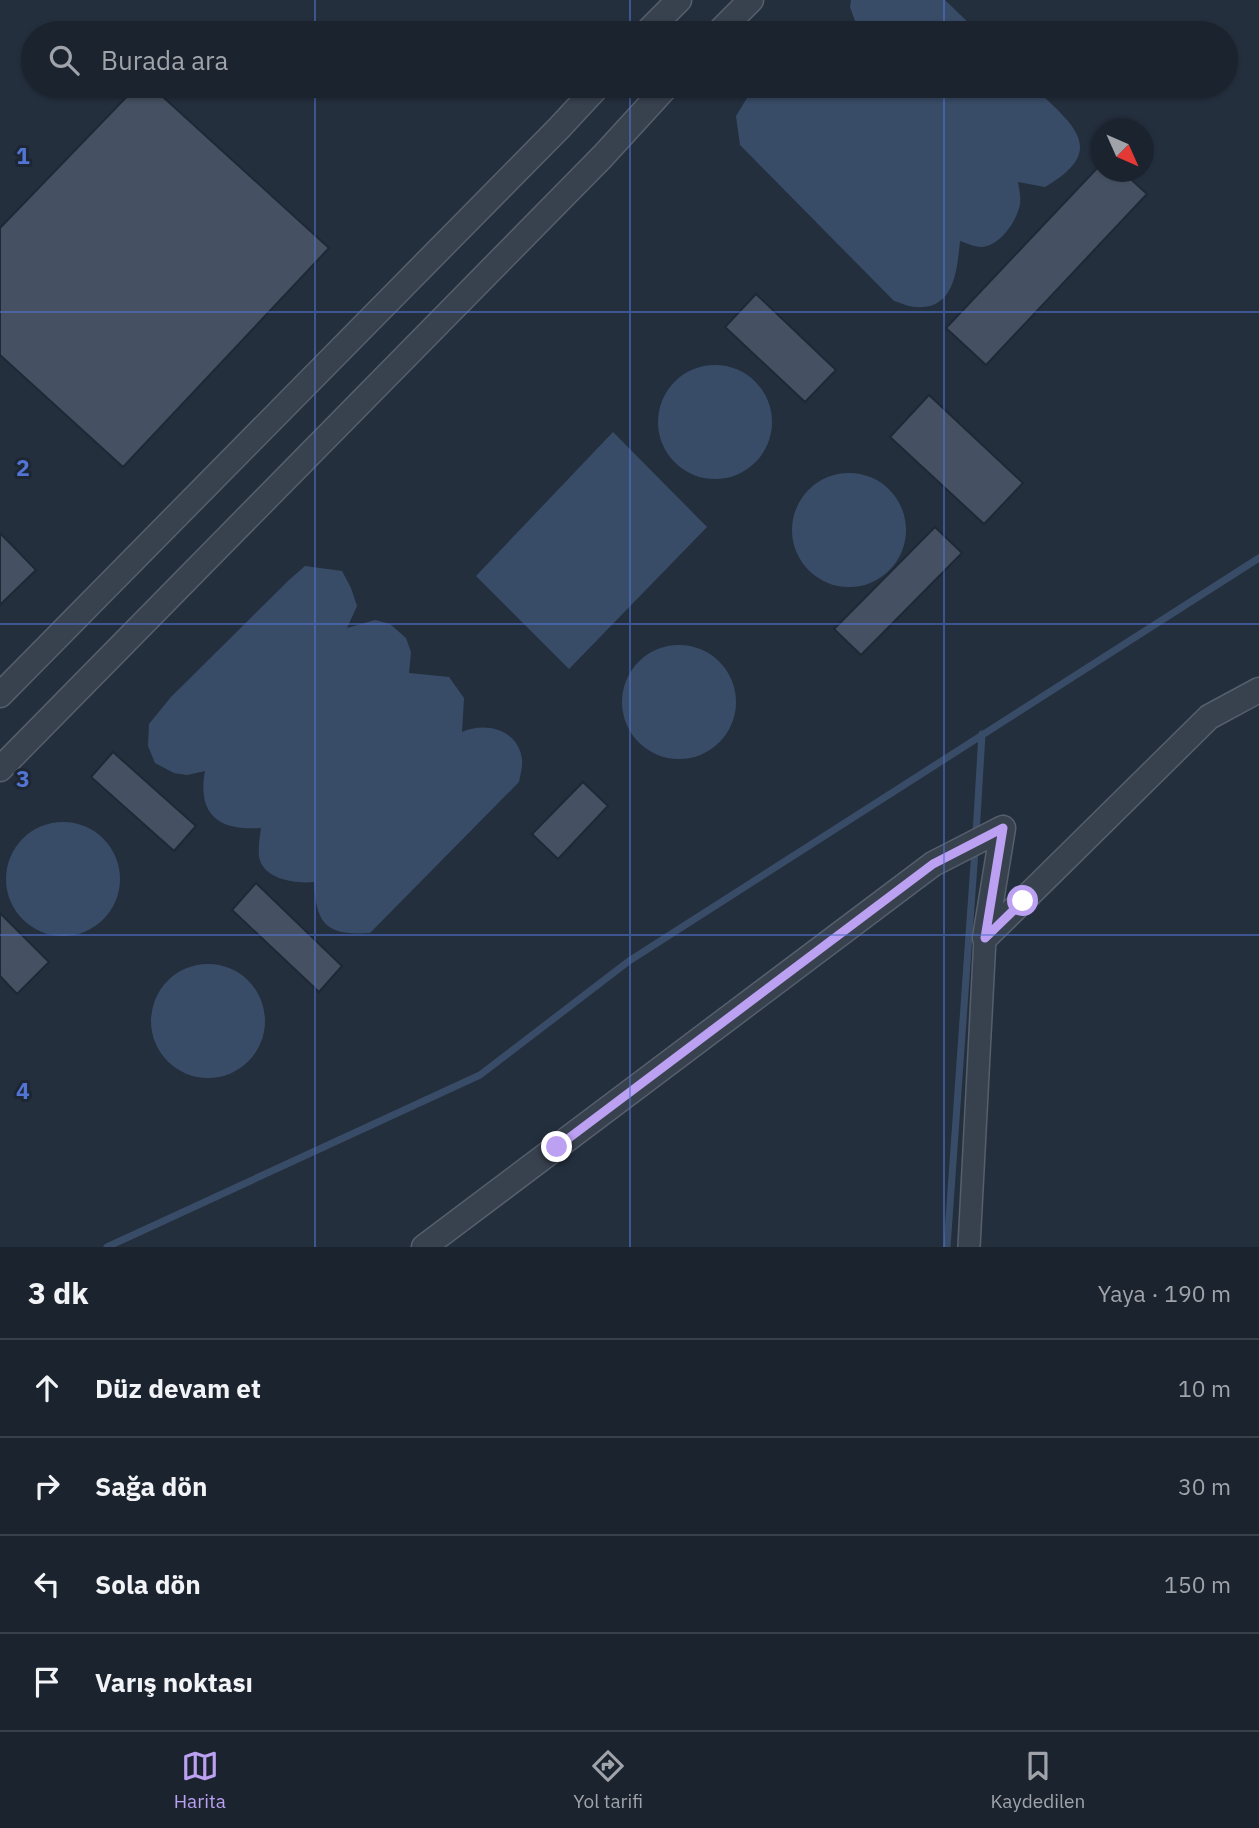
<!DOCTYPE html>
<html lang="tr">
<head>
<meta charset="utf-8">
<style>
	body { margin:0; font-family:"IBM Plex Sans",sans-serif; background:#282f3a; color:#f1f3f6 }
	.compass { position:absolute; left:1091px; top:119px; width:63px; height:63px; border-radius:50%; background:#1b232e; box-shadow:0 2px 5px #0004; rotate:135deg }
	.stop { position:absolute; width:21px; height:21px; margin:-16px; border:5px solid #bca0f2; border-radius:50%; background:#fff }
	.stop.end { background:#bca0f2; border-color:#fff; box-shadow:0 2px 7px #0008 }
	.list { margin:0; padding:0; list-style:none }
	h2 { display:flex; justify-content:space-between; align-items:center; height:91px; margin:0; padding:0 28px; font-size:30px }
	h2 small { font-size:23px; font-weight:400; color:#a0a4aa }
	.list li { display:grid; grid-template-columns:46px 1fr auto; gap:21px; align-items:center; box-sizing:border-box; height:98px; padding:0 28px; border-top:2px solid #39404a }
	.list b { display:block; font-size:26px; white-space:nowrap }
	.list em { font-size:23px; font-style:normal; color:#a0a4aa }
	.icon { flex:none; width:38px; height:38px; fill:none; stroke:currentColor; stroke-width:2; stroke-linecap:round; stroke-linejoin:round }
	.map { position:relative; flex:none; width:1259px; height:1247px; overflow:hidden }
	.search { position:absolute; background:#1b232e; box-shadow:0 2px 5px #0004; left:21px; right:21px; top:21px; height:77px; display:flex; align-items:center; gap:18px; box-sizing:border-box; padding:0 24px; border-radius:38px; color:#a0a4aa; font-size:26px }
	.sheet { height:483px; background:#1b232e }
	nav { display:flex; justify-content:space-around; align-items:center; box-sizing:border-box; height:98px; border-top:2px solid #39404a; background:#1b232e; font-size:19px; color:#a0a4aa }
	nav a { display:grid; justify-items:center; gap:4px }
	nav .on { color:#bca0f2 }
	.map>svg:first-child { display:block }
	.water { fill:#394c67 }
	.lines { fill:none; stroke-linecap:round; stroke-linejoin:round }
	.stream { stroke:#394c67; stroke-width:7 }
	.building { fill:#455162; stroke:#1f2835; stroke-width:2 }
	.minor-casing { stroke:#565f6c; stroke-width:24 }
	.tertiary-casing { stroke:#565f6c; stroke-width:27 }
	.minor { stroke:#38414e; stroke-width:21 }
	.tertiary { stroke:#38414e; stroke-width:24 }
	.route { stroke:#bca0f2; stroke-width:9 }
	.grid { fill:none; stroke:#5274d3; stroke-width:2; stroke-opacity:0.55 }
	.grid-label { font-size:23px; text-anchor:middle; font-weight:bold; fill:#5274d3; stroke:#1d2633; stroke-width:6; stroke-linejoin:round; paint-order:stroke }
</style>
</head>
<body>
<div class="map">
<svg width="1259" height="1247" viewBox="0 0 1259 1247">
	<rect width="100%" height="100%" fill="#242f3e"/>
	<path class="water" d="M851,0H945L979,33H816L830,23L858,29L850,7Z
		M798,86H1033C1070,123 1111,149 1045,187L1018,182C1019,189 1021,196 1020,204C1017,221 1000,246 981,247C975,247 966,243 960,241C957,269 955,310 916,307C909,307 901,303 894,301L740,145L736,116L747,98L763,89L781,87L800,92Z
		M658 422a57 57 0 1 1 114 0a57 57 0 1 1-114 0Z
		M613,432L707,527L569,669L476,576Z
		M792 530a57 57 0 1 1 114 0a57 57 0 1 1-114 0Z
		M305,566L342,571L351,588L357,606L347,628L375,620L390,624L406,638L411,652L409,673L449,677L464,698L462,732C486,721 519,730 522,760C523,767 520,775 519,782L370,933C327,936 316,925 314,882C295,884 262,879 259,856C258,847 260,836 261,828C219,831 197,815 205,771L187,775L174,773L155,763L148,746L149,724L171,697L289,580Z
		M622 702a57 57 0 1 1 114 0a57 57 0 1 1-114 0Z
		M6 879a57 57 0 1 1 114 0a57 57 0 1 1-114 0Z
		M151 1021a57 57 0 1 1 114 0a57 57 0 1 1-114 0Z"/>
	<g class="lines">
		<path class="stream" d="M976,834L982,734
			M107,1247L480,1075L629,961L1259,558
			M947,1247L975,850"/>
	</g>
	<path class="building" d="M137,86H151L329,248L123,467L0,355V228Z
		M1102,163V172H1123L1147,194L986,365L946,328Z
		M756,294L836,370L805,402L725,327Z
		M929,395L1023,483L984,524L890,437Z
		M935,527L962,553L861,655L834,629Z
		M0,533L36,570L0,605Z
		M113,752L196,826L174,851L91,777Z
		M583,782L608,806L558,859L532,834Z
		M256,883L342,966L319,992L232,910Z
		M0,913L49,962L17,994L0,976Z"/>
	<g class="lines">
		<defs>
			<path id="minor" d="M969,1247L985,938"/>
			<path id="tertiary" d="M646,33L679,0
				M718,33L751,0
				M0,695L559,128L598,86
				M0,769L603,156L667,86
				M985,938L1209,717L1259,690
				M985,938L1003,828
				M424,1247L933,864L1003,828"/>
		</defs>
		<use href="#minor" class="minor-casing"/>
		<use href="#tertiary" class="tertiary-casing"/>
		<use href="#minor" class="minor"/>
		<use href="#tertiary" class="tertiary"/>
	</g>
	<g class="lines">
		<path class="route" d="M557,1147L933,864L1003,828L985,938L1023,901"/>
	</g>
	<path class="grid" d="M315,0V33M630,0V33M944,0V33M315,86V1247M630,86V1247M944,86V1247M0,312H1259M0,624H1259M0,935H1259"/>
	<g class="grid-label">
		<text x="23" y="164">1</text>
		<text x="23" y="476">2</text>
		<text x="23" y="787">3</text>
		<text x="23" y="1099">4</text>
	</g>
</svg>
<svg class="compass" viewBox="-18 -18 36 36"><path d="M0-13l5 13h-10z" fill="#e53935"/><path d="M0 13l5-13h-10z" fill="#a0a4aa"/></svg>
<div class="stop" style="left:1023px;top:901px"></div>
<div class="stop end" style="left:557px;top:1147px"></div>
<div class="search"><svg class="icon" aria-label="search" viewBox="0 0 24 24"><circle cx="10" cy="10" r="6"/><path d="M15 15l6 6"/></svg>Burada ara</div>
</div>
<section class="sheet">
<h2>3 dk<small>Yaya · 190 m</small></h2>
<ul class="list">
<li><svg class="icon" aria-label="ahead" viewBox="0 0 24 24"><path d="M12 20V5M6 11l6-6 6 6"/></svg><div><b>Düz devam et</b></div><em>10 m</em></li>
<li><svg class="icon" aria-label="right" viewBox="0 0 24 24"><path d="M7 20v-9h11M14 6l5 5-5 5"/></svg><div><b>Sağa dön</b></div><em>30 m</em></li>
<li><svg class="icon" aria-label="left" viewBox="0 0 24 24"><path d="M17 20v-9H6M10 6l-5 5 5 5"/></svg><div><b>Sola dön</b></div><em>150 m</em></li>
<li><svg class="icon" aria-label="arrive" viewBox="0 0 24 24"><path d="M6 21V4h12l-3 4 3 4H6"/></svg><div><b>Varış noktası</b></div></li>
</ul>
</section>
<nav>
<a class="on"><svg class="icon" aria-label="map" viewBox="0 0 24 24"><path d="M3 6l6-2 6 2 6-2v14l-6 2-6-2-6 2zM9 4v14M15 6v14"/></svg>Harita</a>
<a><svg class="icon" aria-label="directions" viewBox="0 0 24 24"><path d="M12 3l9 9-9 9-9-9zM9 14v-3h6M13 9l2 2-2 2"/></svg>Yol tarifi</a>
<a><svg class="icon" aria-label="saved" viewBox="0 0 24 24"><path d="M7 4h10v16l-5-4-5 4z"/></svg>Kaydedilen</a>
</nav>
</body>
</html>
